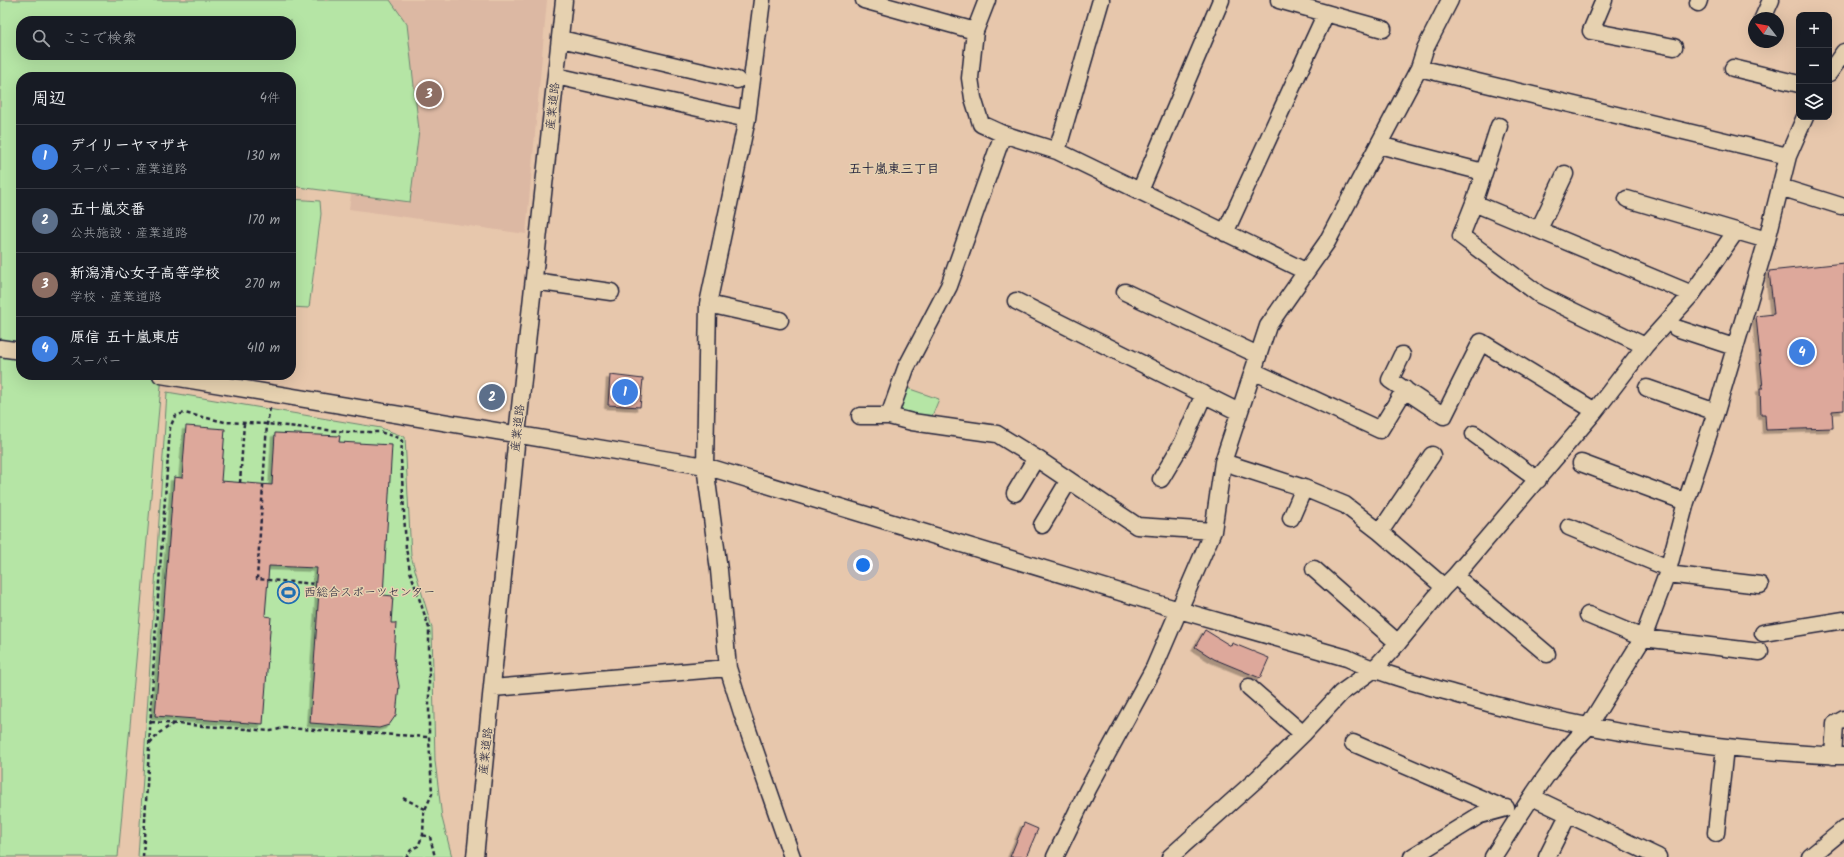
<!DOCTYPE html>
<html lang="ja">
<head>
<meta charset="utf-8">
<style>
	body { margin:0; font-family:Kalam,"Klee One",sans-serif; background:#20242c; color:#f1f3f6 }
	.controls { position:absolute; right:12px; top:12px; display:grid; overflow:hidden; border-radius:8px; box-shadow:0 4px 16px #0002 }
	.controls button { width:36px; height:36px; display:grid; place-items:center; padding:0; border:0; border-bottom:1px solid #363941; background:#171b24; color:#f1f3f6; font:20px sans-serif }
	.compass { position:absolute; left:1748px; top:12px; width:36px; height:36px; border-radius:50%; background:#171b24; box-shadow:0 4px 16px #0002; rotate:301deg }
	.you { position:absolute; left:863px; top:565px; width:14px; height:14px; margin:-10px; border:3px solid #fff; border-radius:50%; background:#1a73e8; box-shadow:0 0 0 6px #1a73e833 }
	.badge { display:grid; place-items:center; width:26px; height:26px; border-radius:50%; background:#2563eb; color:#fff; font-size:13px; font-weight:700 }
	.pin { position:absolute; translate:-50% -50%; border:2px solid #fff; box-shadow:0 1px 4px #0006 }
	.list { margin:0; padding:0; list-style:none }
	h2 { display:flex; justify-content:space-between; align-items:center; height:52px; margin:0; padding:0 16px; font-size:17px }
	h2 small { font-size:13px; font-weight:400; color:#9ea1a6 }
	.list li { display:grid; grid-template-columns:26px 1fr auto; gap:12px; align-items:center; box-sizing:border-box; height:64px; padding:0 16px; border-top:1px solid #363941 }
	.list b { display:block; font-size:15px; white-space:nowrap }
	.list p { margin:0; font-size:13px; white-space:nowrap; color:#9ea1a6 }
	.list em { font-size:13px; font-style:normal; color:#9ea1a6 }
	.icon { flex:none; width:22px; height:22px; fill:none; stroke:currentColor; stroke-width:2; stroke-linecap:round; stroke-linejoin:round }
	.map { position:relative; flex:none; width:1844px; height:857px; overflow:hidden }
	.search { position:absolute; background:#171b24; box-shadow:0 4px 16px #0002; left:16px; top:16px; width:280px; height:44px; display:flex; align-items:center; gap:10px; box-sizing:border-box; padding:0 14px; border-radius:16px; color:#9ea1a6; font-size:15px }
	.panel { position:absolute; background:#171b24; box-shadow:0 4px 16px #0002; left:16px; top:72px; width:280px; height:308px; border-radius:16px }
	.map>svg:first-child { display:block }
	.built { fill:#dcb8a3 }
	.green { fill:#b5e5a5; stroke:#6c8470; fill-rule:evenodd }
	.building { fill:#dda89b; stroke:#22223b; filter:url(#shadow) }
	.lines { fill:none; stroke-linecap:round; stroke-linejoin:round }
	.minor-casing { stroke:#22223b; stroke-width:19 }
	.path { stroke:#22223b; stroke-width:2.5; stroke-dasharray:4 3; stroke-linecap:butt }
	.minor { stroke:#e6d1b0; stroke-width:16 }
	.labels { text-anchor:middle; dominant-baseline:central; stroke-width:3; stroke-linejoin:round; paint-order:stroke }
	.street-label { font-size:12px; fill:#22223b; stroke:#e6d1b0 }
	.poi-label { font-size:12px; fill:#22223b; stroke:#e6d1b0; text-anchor:start }
	.neighbourhood-label { font-size:13px; font-weight:bold; fill:#22223b; stroke:#e6d1b0 }
</style>
</head>
<body>
<div class="map">
<svg width="1844" height="857" viewBox="0 0 1844 857">
	<defs>
		<filter id="shadow"><feDropShadow dx="-3.5" dy="3.5" stdDeviation="0" flood-color="#0004"/></filter>
	</defs>
	<rect width="100%" height="100%" fill="#e7c7ac"/>
	<filter id="ink" filterUnits="userSpaceOnUse"><feTurbulence type="fractalNoise" baseFrequency=".025" numOctaves="2"/><feDisplacementMap in="SourceGraphic" scale="8" xChannelSelector="R" yChannelSelector="G"/><feConvolveMatrix kernelMatrix="1 2 1 2 8 2 1 2 1" color-interpolation-filters="sRGB"/></filter>
	<g filter="url(#ink)">
		<path class="built" d="M231,0H547L526,234L349,209L360,134L291,55V21Z"/>
		<path class="green" d="M0,0H390L407,24L419,130L410,202L291,186V77H21V375H162L118,857H0ZM21,21H291V55H21Z
			M291,199L320,201L321,214L309,308L291,307Z
			M907,388L939,399L930,421L897,410Z
			M167,392L381,428L405,437L411,556L432,628L435,761L442,818L452,857H138Z"/>
		<path class="building" d="M1844,263V410L1832,411L1833,428L1766,430L1765,415H1761L1760,388H1763L1756,316L1774,314L1769,271Z
			M610,375L643,379L640,407L608,405Z
			M486,387L501,390L499,406L484,404Z
			M186,426L225,429L221,481L272,485L275,433L340,436L339,442L392,445L383,595L393,596L391,623H396L394,658L399,686L396,715L389,725L379,728L310,723L319,591H315L317,568L269,566L265,616L271,617L263,724L155,716L174,477L182,478Z
			M1205,630L1231,646L1232,643L1269,658L1260,678L1214,659L1195,647Z
			M1024,823L1038,829L1026,857H1010Z"/>
		<g class="lines">
			<defs>
				<path id="minor" d="M762,0L747,119L708,304L705,466L719,570L728,668L742,713L792,857
					M864,0L975,31
					M987,0L975,31L970,78L973,98L981,124L1003,134L1057,151L1305,271
					M1279,0L1383,29
					M1604,0L1591,31L1674,47
					M1698,3L1699,0
					M1763,18L1771,0
					M561,39L737,80
					M1419,68L1788,156
					M1733,68L1799,84
					M1829,73L1844,52
					M556,76L747,119
					M1499,126L1474,203L1461,236L1540,295L1645,346
					M1379,145L1483,172
					M1057,151L1101,0
					M1780,187L1841,206
					M1140,191L1221,0
					M1627,199L1736,231
					M1474,203L1692,294
					M1539,229L1565,174
					M1225,233L1326,13
					M534,281L611,292
					M1125,292L1258,355
					M1016,301L1239,412
					M708,304L780,320
					M1676,328L1734,347
					M0,348L21,351
					M1402,355L1390,380L1444,416L1481,342L1595,411
					M1253,371L1380,430L1405,389
					M161,375L705,466L1179,610L1347,658C1383,675 1421,684 1459,695C1584,731 1714,750 1844,756
					M1647,388L1716,412
					M860,416H889L912,422L997,434L1036,458L1137,526L1213,531
					M889,416L906,368L949,286L1003,134
					M1474,434L1538,480
					M1223,462L1304,488L1345,505L1380,532L1444,587
					M1581,463L1686,502
					M1161,479L1183,442L1204,394
					M1015,493L1036,458
					M1291,518L1304,488
					M1042,525L1069,480
					M1569,527L1668,568
					M1380,532L1432,455
					M1314,569L1398,643
					M1667,574L1760,585
					M1455,576L1547,654
					M1588,615L1643,638L1760,652
					M1763,633L1844,620
					M1249,687L1303,734
					M493,688L728,668
					M1353,743L1503,808
					M1833,756L1835,724L1844,719
					M1532,797L1658,857
					M1716,833L1725,747
					M475,857L517,435L564,0
					M1055,857L1088,789L1154,668L1213,531L1223,462L1268,326L1327,242L1419,68L1425,49L1450,0
					M1170,857L1258,778L1303,734L1341,693L1373,670L1398,643L1444,587L1455,576L1595,411L1645,346L1692,294L1736,231L1767,240
					M1412,857L1480,815L1506,808
					M1493,857C1521,814 1550,763 1588,727L1643,638L1667,574L1686,502L1716,412L1767,240L1788,156L1805,117
					M1547,857L1568,815
					M1810,857L1844,829"/>
			</defs>
			<use href="#minor" class="minor-casing"/>
			<path class="path" d="M270,408L267,424L257,579L316,584
				M240,483L244,423
				M151,722L271,731L284,728L429,737
				M150,744L159,733L173,724
				M403,798L425,809
				M423,835L430,837L435,857
				M143,857L155,639L170,428L175,416L184,413L225,422L267,424L348,432H380L399,438L402,441L401,459L406,548L410,571L429,628V737L432,794L424,812L423,835L418,846L411,850L406,857"/>
			<use href="#minor" class="minor"/>
		</g>
	</g>
	<defs>
		<symbol id="stadium-ring" viewBox="-11 -11 22 22"><circle r="9.5" fill="#e6d1b0" stroke="#1f6fb2" stroke-width="1.5"/><path d="M0-5a6.5 5 0 1 0 0 10a6.5 5 0 1 0 0-10ZM-3.5-1.8h7v3.6h-7Z" fill="#1f6fb2"/></symbol>
	</defs>
	<g fill-rule="evenodd">
		<use href="#stadium-ring" x="276" y="580" width="25" height="25"/>
	</g>
	<g class="labels">
		<g class="street-label">
			<text transform="translate(553 106) rotate(-84)">産業道路</text>
			<text transform="translate(518 428) rotate(-84)">産業道路</text>
			<text transform="translate(486 751) rotate(-84)">産業道路</text>
		</g>
		<g class="poi-label">
			<text x="304" y="592">西総合スポーツセンター</text>
		</g>
		<g class="neighbourhood-label">
			<text x="894" y="169">五十嵐東三丁目</text>
		</g>
	</g>
</svg>
<div class="controls">
<button>+</button>
<button>−</button>
<button><svg class="icon" aria-label="layers" viewBox="0 0 24 24"><path d="M12 4l9 5-9 5-9-5zM3 14l9 5 9-5"/></svg></button>
</div>
<svg class="compass" viewBox="-18 -18 36 36"><path d="M0-13l5 13h-10z" fill="#e53935"/><path d="M0 13l5-13h-10z" fill="#9ea1a6"/></svg>
<div class="you"></div>
<div class="pin badge" style="left:625px;top:392px;background:#3f7fe0">1</div>
<div class="pin badge" style="left:492px;top:397px;background:#5c6f8a">2</div>
<div class="pin badge" style="left:429px;top:94px;background:#8d6e63">3</div>
<div class="pin badge" style="left:1802px;top:352px;background:#3f7fe0">4</div>
<div class="search"><svg class="icon" aria-label="search" viewBox="0 0 24 24"><circle cx="10" cy="10" r="6"/><path d="M15 15l6 6"/></svg>ここで検索</div>
<section class="panel">
<h2>周辺<small>4件</small></h2>
<ul class="list">
<li><span class="badge" style="background:#3f7fe0">1</span><div><b>デイリーヤマザキ</b><p>スーパー · 産業道路</p></div><em>130 m</em></li>
<li><span class="badge" style="background:#5c6f8a">2</span><div><b>五十嵐交番</b><p>公共施設 · 産業道路</p></div><em>170 m</em></li>
<li><span class="badge" style="background:#8d6e63">3</span><div><b>新潟清心女子高等学校</b><p>学校 · 産業道路</p></div><em>270 m</em></li>
<li><span class="badge" style="background:#3f7fe0">4</span><div><b>原信 五十嵐東店</b><p>スーパー</p></div><em>410 m</em></li>
</ul>
</section>
</div>
</body>
</html>
